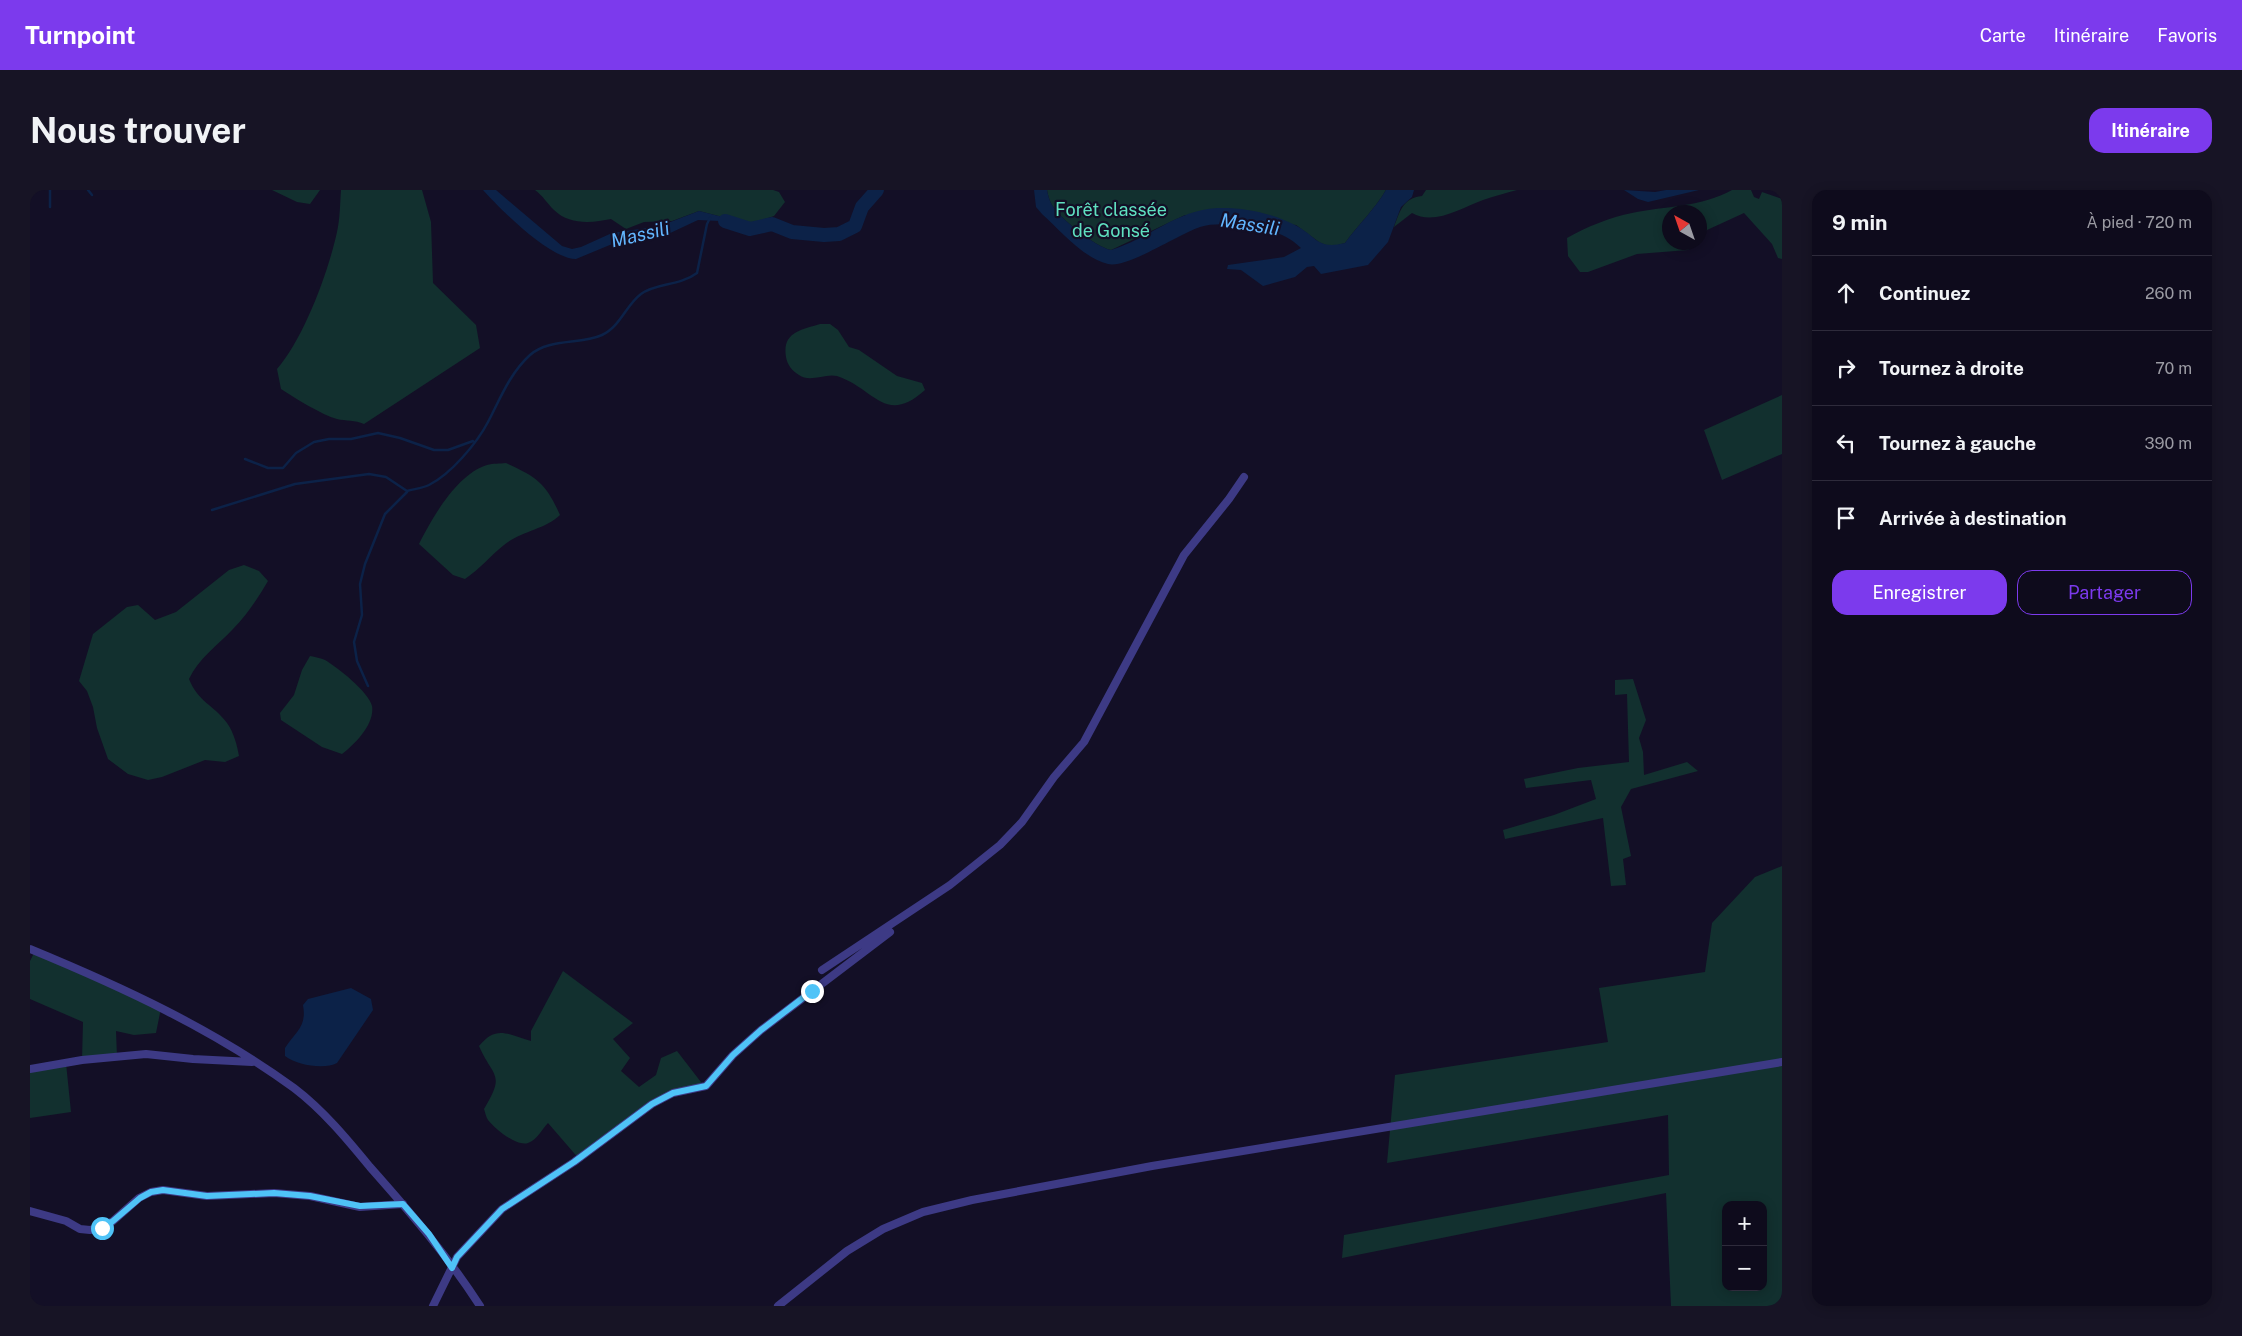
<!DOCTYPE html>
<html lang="fr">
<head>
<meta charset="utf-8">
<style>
	body { margin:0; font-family:"Public Sans",sans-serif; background:#171425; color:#f1f3f6 }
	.controls { position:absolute; right:15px; bottom:15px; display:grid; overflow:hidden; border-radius:10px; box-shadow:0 2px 12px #0003 }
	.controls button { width:45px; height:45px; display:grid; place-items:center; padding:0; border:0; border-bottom:1px solid #2e2b3b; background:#0e0b1c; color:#f1f3f6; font:25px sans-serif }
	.compass { position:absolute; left:1632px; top:15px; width:45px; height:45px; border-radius:50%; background:#0e0b1c; box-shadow:0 2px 12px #0003; rotate:320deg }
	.stop { position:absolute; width:15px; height:15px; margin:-11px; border:4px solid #4fc3f7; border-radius:50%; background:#fff }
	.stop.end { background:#4fc3f7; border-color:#fff; box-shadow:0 1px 5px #0008 }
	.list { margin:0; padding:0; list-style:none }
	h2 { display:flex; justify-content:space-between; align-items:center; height:65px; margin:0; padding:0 20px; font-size:21px }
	h2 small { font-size:16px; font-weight:400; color:#9b9ba3 }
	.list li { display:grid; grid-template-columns:32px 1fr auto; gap:15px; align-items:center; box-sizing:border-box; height:75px; padding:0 20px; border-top:1px solid #2e2b3b }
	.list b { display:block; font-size:19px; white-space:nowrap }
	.list em { font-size:16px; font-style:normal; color:#9b9ba3 }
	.actions { display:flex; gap:10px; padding:15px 20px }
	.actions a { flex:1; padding:11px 0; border:1px solid #7c3aed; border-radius:15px; text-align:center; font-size:18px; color:#7c3aed }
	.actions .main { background:#7c3aed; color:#fff }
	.icon { flex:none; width:28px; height:28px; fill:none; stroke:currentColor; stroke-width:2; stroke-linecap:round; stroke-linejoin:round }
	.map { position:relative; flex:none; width:1752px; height:1116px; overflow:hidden; border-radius:15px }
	header { display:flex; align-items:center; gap:30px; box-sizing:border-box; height:70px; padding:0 25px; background:#7c3aed; color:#fff }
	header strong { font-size:24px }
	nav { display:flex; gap:28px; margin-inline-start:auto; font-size:18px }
	.intro { display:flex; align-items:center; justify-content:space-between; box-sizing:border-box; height:120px; padding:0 30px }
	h1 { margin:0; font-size:35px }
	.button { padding:12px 22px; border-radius:15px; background:#7c3aed; color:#fff; font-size:18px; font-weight:700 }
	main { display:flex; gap:30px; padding:0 30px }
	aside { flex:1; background:#0e0b1c; border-radius:15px; box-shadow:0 2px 12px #0003 }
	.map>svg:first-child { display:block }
	.green { fill:#12302f; fill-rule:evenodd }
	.water { fill:#0c2248 }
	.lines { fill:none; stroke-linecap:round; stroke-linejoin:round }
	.stream { stroke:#0c2248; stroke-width:2.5 }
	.river { stroke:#0c2248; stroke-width:14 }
	.minor { stroke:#3d3a85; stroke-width:8 }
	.route { stroke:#4fc3f7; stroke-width:6 }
	.labels { text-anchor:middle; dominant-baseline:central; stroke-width:4.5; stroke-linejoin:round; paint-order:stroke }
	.park-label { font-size:18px; fill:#5fe0c0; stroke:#130f26 }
	.water-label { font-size:19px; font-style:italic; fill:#62b6ff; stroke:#130f26 }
</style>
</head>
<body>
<header>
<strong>Turnpoint</strong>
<nav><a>Carte</a><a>Itinéraire</a><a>Favoris</a></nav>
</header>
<div class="intro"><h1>Nous trouver</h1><a class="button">Itinéraire</a></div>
<main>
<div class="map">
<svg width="1752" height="1116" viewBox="0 0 1752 1116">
	<rect width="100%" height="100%" fill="#130f26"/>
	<path class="green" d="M242,0H290L280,14L267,12Z
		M311,0H392L401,32L403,93L446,135L450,158L334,234C325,230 316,231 307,229C292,225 265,208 251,199L247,179C274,148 298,83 307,42C310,29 310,14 311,0Z
		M505,0H743L749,2L755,12L744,26L726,32H712L669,21L642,31L614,32L596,39L581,29C562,33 539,35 524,20C517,13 513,6 505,0Z
		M1017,0H1356C1345,19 1328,35 1315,53L1300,57L1289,52L1266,35L1155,25L1081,60C1066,57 1030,29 1022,15C1019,10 1018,5 1017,0Z
		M1396,0H1487C1476,3 1464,6 1453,10C1431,18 1404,36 1382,23L1364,37C1370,21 1373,8 1392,6Z
		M1702,0H1721L1724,7L1729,9L1732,2L1752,9V69L1748,68L1742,54L1714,23L1677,40L1670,47V22H1640V52L1665,53L1658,60L1607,64L1558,82H1550L1538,66L1537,48C1556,37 1581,27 1602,23C1635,16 1672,17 1702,0Z
		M790,134H800L808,140L819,157L829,160L867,186L892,193L895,200C855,236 844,198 807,186C795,183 780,193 769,185C762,181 757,174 756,167C752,142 771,140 790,134Z
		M1752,205V264L1692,290L1674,240Z
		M476,273C507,287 516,293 530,325C514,340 491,341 474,355C460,366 450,379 435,389L423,385L389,354C402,328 427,284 457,275C463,273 470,274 476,273Z
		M214,375L229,381L238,391C228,408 217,425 203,439C188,455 168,469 159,489C168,512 184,515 197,533C204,543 207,555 209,566L195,572L175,570L132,587L118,590L98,584L78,569L67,538L63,517L57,501L49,491L63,444L97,417L108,415L125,430L146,422L199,380Z
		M280,466C285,467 291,468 295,470C307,477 339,502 342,516C345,534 325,554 312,564L292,557L251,530L250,523L264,505L272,480Z
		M1603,489L1616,530L1609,548L1613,562L1614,585L1657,572L1668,581L1601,599L1591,617L1601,666L1593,669L1596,695L1581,696L1573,628L1475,649L1473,640L1524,625L1566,609L1561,590L1496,598L1494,589L1548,578L1599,572L1597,504L1585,505V490Z
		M1752,676V1116H1641L1636,1003L1312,1068L1314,1045L1639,985L1638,925L1357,973L1365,885L1578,852L1569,798L1675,782L1682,733L1725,687ZM1696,1015H1733V1097H1696Z
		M5,761L131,818L126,843L104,845L86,841L87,867L52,870L53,832L0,809V771Z
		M533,781L603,833L583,849L600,868L591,881L609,897L626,885L631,868L647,861L674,896L648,902L624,916L550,970L518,933C512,939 507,950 498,953C487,957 465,939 458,930C456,927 455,922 454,919C476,883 463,888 449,856C467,834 478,845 501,851V841Z
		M36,873L41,922L0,928V879Z"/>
	<path class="water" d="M453,0H466L532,56L542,59L551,57L582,43L630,36L669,21L712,32L714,40L690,31L668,30L636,45L587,52L546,69C520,69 471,20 453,0Z
		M1004,0H1017C1018,5 1019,10 1022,15C1030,29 1066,57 1081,60C1118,49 1147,20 1187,18C1213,17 1242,23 1265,35C1287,46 1286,60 1315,53C1328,35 1345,19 1356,0H1384L1382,7L1371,17L1358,52L1338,75L1291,84L1284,76L1277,77L1265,87L1233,96L1211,80L1197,79L1198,75L1254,67L1271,58C1258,45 1241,40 1223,37C1206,35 1186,32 1170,37C1149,44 1096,79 1078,74C1052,67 1032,42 1012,24L1006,17Z
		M1594,0L1625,2L1636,0H1669L1618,12L1608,9Z
		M321,798L341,809L343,820L307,873C294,880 267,875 255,866V858C266,841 277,837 273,815L278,809Z"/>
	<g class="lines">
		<path class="stream" d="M20,0V17
			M58,0L62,5
			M215,269L238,278H253L266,263L284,252L299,249H321L348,243L370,248L404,260H418L443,251
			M182,320L265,294L339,284L356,287L377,301C384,299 393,298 399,295C421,284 447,253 458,232C470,209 480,183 500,165C519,148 550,155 572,145C590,137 596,115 611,104C625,93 650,96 667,83L677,34L680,28
			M338,496L327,471L324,452L332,425L330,394L335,374L355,324L377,302"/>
		<path class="river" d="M695,31L720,39L742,34L762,42L794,45L809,44L825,36L832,17L847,0"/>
		<path class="minor" d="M0,759C92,797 183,839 264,898C293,920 317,949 340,977C379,1021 418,1066 450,1116
			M792,780L920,695L970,655L992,632L1024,587L1054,552L1154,365L1199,309L1214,287
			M0,879L52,870L116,864L163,869L222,872
			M0,1021L36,1031L50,1039L60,1040L71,1038L83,1031L109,1008L121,1002L133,1000L177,1006L244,1003L280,1006L330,1017L373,1014
			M403,1116L427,1067L472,1019L544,972L622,914L643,903L676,896L703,865L731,840L860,742
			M748,1116L817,1061L853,1039L893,1022L942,1010L1122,976L1752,872"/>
	</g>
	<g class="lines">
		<path class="route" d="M72,1038L83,1031L110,1008L121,1002L133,1000L177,1006L244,1003L280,1006L330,1016L373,1014L399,1044L422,1078L427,1067L472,1019L544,972L622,914L643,903L676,896L703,865L731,840L782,801"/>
	</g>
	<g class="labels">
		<g class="park-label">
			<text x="1081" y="19">Forêt classée<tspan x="1081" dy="21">de Gonsé</tspan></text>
		</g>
		<g class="water-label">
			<text transform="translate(1220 34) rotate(9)">Massili</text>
			<text transform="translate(610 44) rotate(-13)">Massili</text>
		</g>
	</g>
</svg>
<div class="controls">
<button>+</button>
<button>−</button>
</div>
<svg class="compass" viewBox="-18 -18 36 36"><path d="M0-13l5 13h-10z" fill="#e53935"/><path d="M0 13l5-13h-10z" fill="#9b9ba3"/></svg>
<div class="stop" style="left:72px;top:1038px"></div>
<div class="stop end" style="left:782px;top:801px"></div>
</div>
<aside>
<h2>9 min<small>À pied · 720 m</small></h2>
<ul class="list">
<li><svg class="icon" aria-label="ahead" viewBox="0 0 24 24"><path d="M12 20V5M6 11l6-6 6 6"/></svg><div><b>Continuez</b></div><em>260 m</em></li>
<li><svg class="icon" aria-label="right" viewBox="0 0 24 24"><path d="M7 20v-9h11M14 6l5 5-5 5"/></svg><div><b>Tournez à droite</b></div><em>70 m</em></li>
<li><svg class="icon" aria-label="left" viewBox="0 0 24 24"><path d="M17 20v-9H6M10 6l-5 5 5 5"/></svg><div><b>Tournez à gauche</b></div><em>390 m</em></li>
<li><svg class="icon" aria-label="arrive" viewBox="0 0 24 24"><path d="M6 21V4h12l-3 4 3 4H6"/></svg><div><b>Arrivée à destination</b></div></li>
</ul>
<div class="actions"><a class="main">Enregistrer</a><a>Partager</a></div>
</aside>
</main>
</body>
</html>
